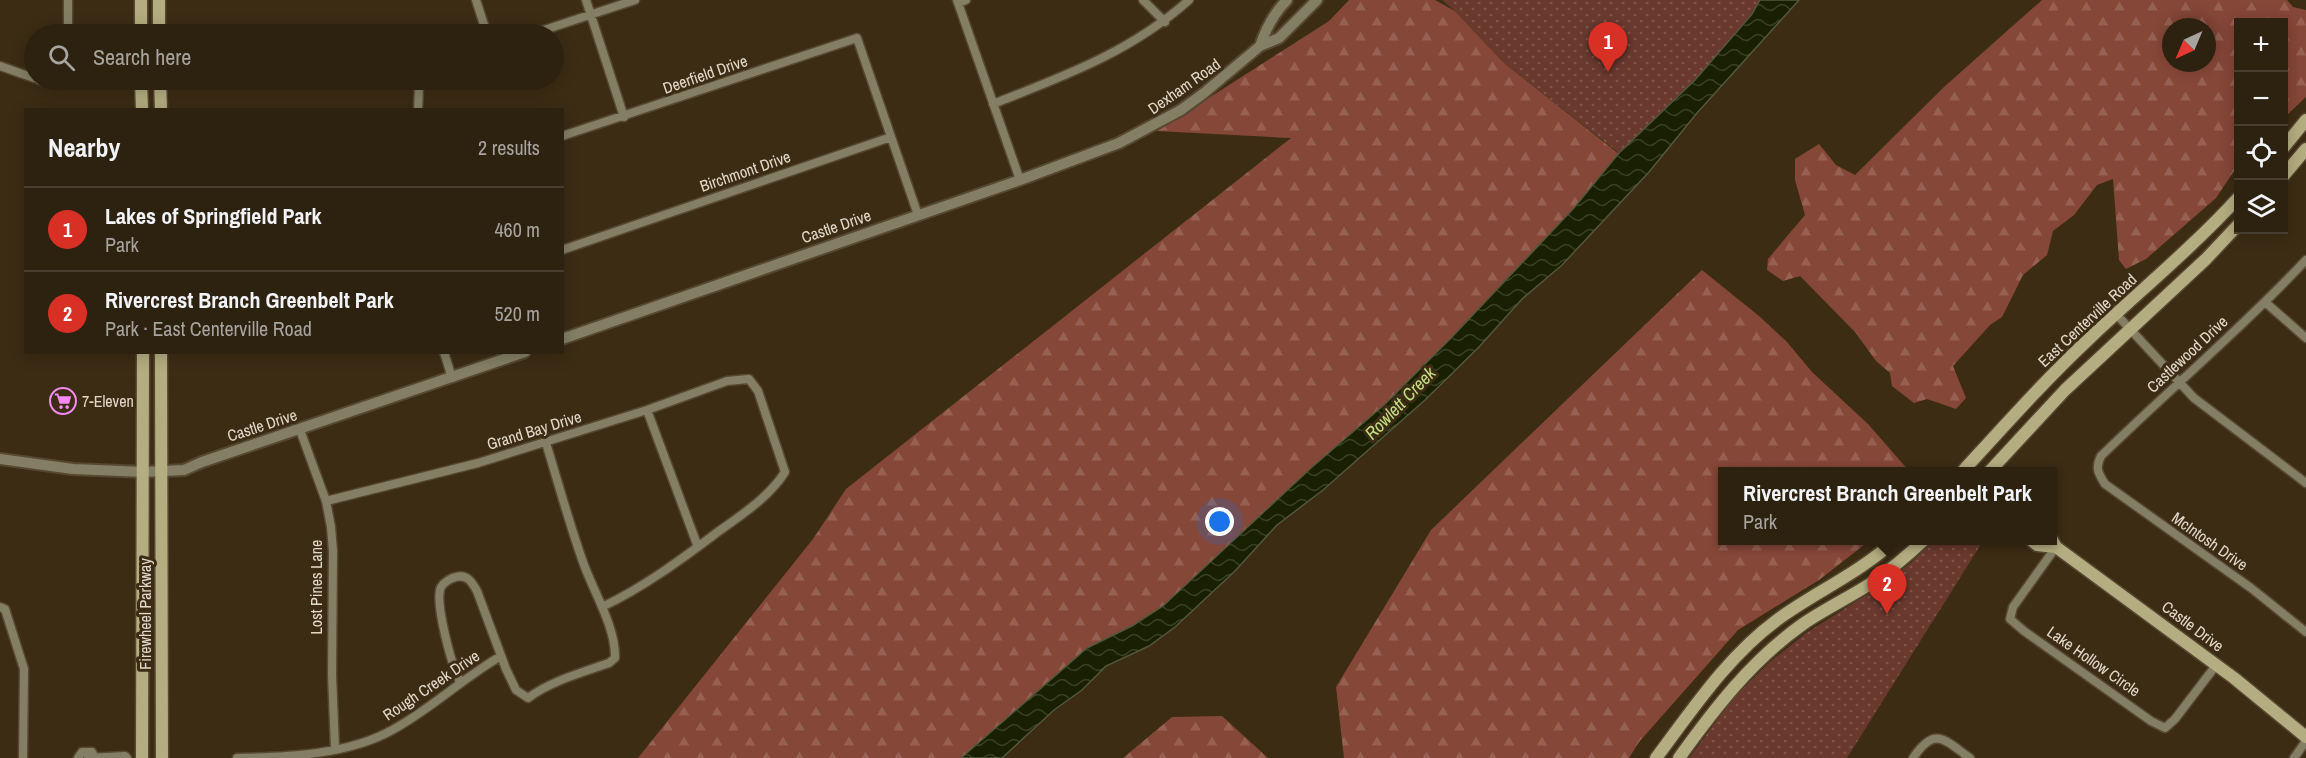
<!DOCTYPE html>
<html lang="en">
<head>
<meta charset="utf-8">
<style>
	body { margin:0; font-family:"Archivo Narrow",sans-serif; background:#392e1d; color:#f1f3f6 }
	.controls { position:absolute; right:18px; top:18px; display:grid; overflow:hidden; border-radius:0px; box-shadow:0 3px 15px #0003 }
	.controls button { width:54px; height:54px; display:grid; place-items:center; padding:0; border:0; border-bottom:2px solid #483e2f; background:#2d210f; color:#f1f3f6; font:30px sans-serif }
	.compass { position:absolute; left:2162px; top:18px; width:54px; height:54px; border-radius:50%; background:#2d210f; box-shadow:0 3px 15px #0003; rotate:224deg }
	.you { position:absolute; left:1220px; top:522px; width:21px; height:21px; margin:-15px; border:4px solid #fff; border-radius:50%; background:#1a73e8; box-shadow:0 0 0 9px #1a73e833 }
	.badge { display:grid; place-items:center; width:39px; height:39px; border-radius:50%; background:#d93025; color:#fff; font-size:20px; font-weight:700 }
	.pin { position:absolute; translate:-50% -50px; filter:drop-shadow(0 2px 3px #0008) }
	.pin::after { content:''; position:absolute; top:32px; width:21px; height:18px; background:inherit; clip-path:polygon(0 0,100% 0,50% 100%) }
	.popup { position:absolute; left:1718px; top:467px; width:339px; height:78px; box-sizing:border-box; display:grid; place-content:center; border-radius:0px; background:#2d210f; filter:drop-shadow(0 2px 4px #0005); font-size:20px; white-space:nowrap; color:#a7a39e }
	.popup b { font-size:22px; color:#f1f3f6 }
	.popup::after { content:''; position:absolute; left:50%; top:100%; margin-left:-12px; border:12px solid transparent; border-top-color:#2d210f }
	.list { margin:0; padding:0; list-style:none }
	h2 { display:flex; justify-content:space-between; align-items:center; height:78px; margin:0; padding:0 24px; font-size:26px }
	h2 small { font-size:20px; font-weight:400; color:#a7a39e }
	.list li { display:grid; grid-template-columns:39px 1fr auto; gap:18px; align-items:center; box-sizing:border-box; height:84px; padding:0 24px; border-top:2px solid #483e2f }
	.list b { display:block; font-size:22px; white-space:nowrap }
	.list p { margin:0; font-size:20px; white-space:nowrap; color:#a7a39e }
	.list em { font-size:20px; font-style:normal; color:#a7a39e }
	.icon { flex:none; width:33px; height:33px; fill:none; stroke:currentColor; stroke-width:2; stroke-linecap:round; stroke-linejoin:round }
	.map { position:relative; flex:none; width:2306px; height:758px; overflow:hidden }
	.search { position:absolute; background:#2d210f; box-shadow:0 3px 15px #0003; left:24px; top:24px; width:540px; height:66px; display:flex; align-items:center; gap:15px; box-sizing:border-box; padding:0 21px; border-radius:33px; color:#a7a39e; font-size:22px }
	.panel { position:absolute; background:#2d210f; box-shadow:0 3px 15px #0003; left:24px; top:108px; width:540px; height:246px; border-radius:0px }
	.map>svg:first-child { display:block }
	.forest { fill:url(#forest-firs); fill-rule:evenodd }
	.park { fill:url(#park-dots) }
	.water { fill:url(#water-waves); stroke:#54573d; stroke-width:1.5 }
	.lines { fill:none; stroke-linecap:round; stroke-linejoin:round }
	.minor-casing { stroke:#564831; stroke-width:11 }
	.tertiary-casing { stroke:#564831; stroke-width:14 }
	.secondary-casing { stroke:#564831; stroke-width:15 }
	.minor { stroke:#847f64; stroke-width:8 }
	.tertiary { stroke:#847f64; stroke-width:10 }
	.secondary { stroke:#b4ad81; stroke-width:12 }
	.labels { text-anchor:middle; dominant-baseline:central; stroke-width:6; stroke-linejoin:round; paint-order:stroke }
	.street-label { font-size:16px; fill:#e1d8c9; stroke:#3c2c14 }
	.poi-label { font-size:16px; fill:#e1d8c9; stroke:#3c2c14; text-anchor:start }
	.water-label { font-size:18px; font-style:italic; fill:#c4de84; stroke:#3c2c14 }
</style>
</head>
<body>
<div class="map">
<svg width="2306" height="758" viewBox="0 0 2306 758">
	<defs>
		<pattern id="forest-firs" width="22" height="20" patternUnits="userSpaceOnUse" patternTransform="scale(1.5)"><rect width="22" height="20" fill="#854738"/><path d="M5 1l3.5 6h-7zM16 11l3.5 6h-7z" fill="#966153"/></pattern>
		<pattern id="park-dots" width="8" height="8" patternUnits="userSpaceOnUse" patternTransform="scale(1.5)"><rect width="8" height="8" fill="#69392e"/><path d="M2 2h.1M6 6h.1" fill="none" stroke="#7e554b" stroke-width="1.8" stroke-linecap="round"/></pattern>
		<pattern id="water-waves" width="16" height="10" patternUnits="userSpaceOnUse" patternTransform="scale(1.5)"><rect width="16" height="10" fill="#182001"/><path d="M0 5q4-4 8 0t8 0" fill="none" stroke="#394025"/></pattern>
	</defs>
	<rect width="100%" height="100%" fill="#3c2c14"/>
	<path class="forest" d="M1349,0H1435L1455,11L1504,63L1624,158L1321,486L980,758H638L813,539L846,489L1291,138L1157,131L1329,21Z
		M2042,0H2287L2293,7L2306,10V97L2284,118V22H2238V165L2216,198L2146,259L2126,269L2119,260L2113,179L2097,185L2074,215L2053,231L2047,255L2023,275L2002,317L1990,325L1953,366L1966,398L1956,409L1927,399L1914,403L1892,386L1890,373L1876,361L1855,332L1800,276L1783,281L1767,270L1768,259L1805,215L1795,180V159L1819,144L1836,165L1855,175L1944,87ZM2171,27H2207V63H2171Z
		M1702,270L1759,316L1787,342L1812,372L1868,424L1909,471L1722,472V540L1869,541L1819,580L1738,630L1639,742L1629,758H1344L1336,687L1431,530Z
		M1222,716L1268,758H1123L1172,717Z"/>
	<path class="park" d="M1442,0H1760C1725,59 1666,104 1619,153L1504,63L1455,11Z
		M1933,541H1983L1847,758H1689L1735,696L1771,661L1806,633L1868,594L1912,562Z"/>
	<path class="water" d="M1760,0H1799L1697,113L1649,172L1562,265L1522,299L1479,347L1425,400L1323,490L1277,525L1235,571L1175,627L1149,646L1106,666L1082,690L1054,710L1002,758H961L1087,648L1132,626L1163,606L1311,468L1384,405L1451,338L1573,209L1619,153L1695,80L1752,14Z"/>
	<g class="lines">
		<defs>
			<path id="minor" d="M68,0V34
				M476,0L487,34
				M586,0L624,117
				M957,0L1020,180
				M1143,0L1165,22
				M958,3L966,0
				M532,34L635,0
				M0,66L34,78
				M39,80H56
				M993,104C1064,76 1131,52 1189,0
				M418,110L419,87L423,80
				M562,136L857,38L918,215
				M562,250L891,137
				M2306,260C2241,329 2169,390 2101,456C2095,468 2098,473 2105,484L2251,588L2306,632
				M2265,302L2306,338
				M2116,314L2194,398L2306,483
				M444,352L452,378
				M647,410L698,547
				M300,430L326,501L331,527L333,551L332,675L335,748
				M326,501L478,463L647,410L727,381L749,379L758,391L785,472C769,497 743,514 719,531C682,559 644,587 602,607
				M2056,547L2013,607L2010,619L2024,631L2151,721L2165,728L2175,719L2217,664
				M0,607L5,609L24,669L23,758
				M460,682C452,666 434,602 441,587C444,582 451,578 456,577C467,574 472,582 477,591L506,669L516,690L528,698C551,681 583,672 609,663L615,658C616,627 593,591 583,562C569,523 558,482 546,443
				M78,758L82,752H92L94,756
				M88,758L125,756L127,758
				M237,758C287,757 349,755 394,729C432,708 463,678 501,656
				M1913,758C1935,726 1943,739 1970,758
				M2294,758L2306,741"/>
			<path id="tertiary" d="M1260,46C1266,28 1274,13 1287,0
				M562,339L1020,180L1119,143L1181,110L1204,93L1260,46L1279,38L1317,0
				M0,459L73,469L144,472L184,470L202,462L525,352"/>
			<path id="secondary" d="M141,0V34
				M159,34V0
				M141,80L142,110
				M160,80L161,110
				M2284,147L2306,120
				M2284,175L2306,149
				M161,352L162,758
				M1962,472C2005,425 2046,379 2092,336C2141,290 2193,247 2238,198
				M1989,472L2065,390L2206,259L2238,225
				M2031,540L2037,545L2056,547
				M2052,540L2056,547L2234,678L2306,737
				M142,758L143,352
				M1656,758C1693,709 1727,657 1777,620C1815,592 1860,573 1895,540
				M1679,758C1715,708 1752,660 1803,624C1825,609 1848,598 1870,584C1889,571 1907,556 1924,540"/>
		</defs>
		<use href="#minor" class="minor-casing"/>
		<use href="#tertiary" class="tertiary-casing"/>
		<use href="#secondary" class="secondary-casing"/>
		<use href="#minor" class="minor"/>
		<use href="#tertiary" class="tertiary"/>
		<use href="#secondary" class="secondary"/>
	</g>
	<defs>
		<symbol id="supermarket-ring" viewBox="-11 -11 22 22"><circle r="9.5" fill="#3c2c14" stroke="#f489f1" stroke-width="1.5"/><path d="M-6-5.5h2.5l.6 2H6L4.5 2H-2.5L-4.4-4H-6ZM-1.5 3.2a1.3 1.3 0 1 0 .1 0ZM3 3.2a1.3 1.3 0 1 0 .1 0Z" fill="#f489f1"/></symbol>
	</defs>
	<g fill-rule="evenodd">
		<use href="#supermarket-ring" x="48" y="386" width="30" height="30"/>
	</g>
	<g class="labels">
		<g class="street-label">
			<text transform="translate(705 74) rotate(-19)">Deerfield Drive</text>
			<text transform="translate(1184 86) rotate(-35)">Dexham Road</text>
			<text transform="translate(745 171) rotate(-19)">Birchmont Drive</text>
			<text transform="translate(836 226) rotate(-19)">Castle Drive</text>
			<text transform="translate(2087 320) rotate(-43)">East Centerville Road</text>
			<text transform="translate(2187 354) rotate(-43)">Castlewood Drive</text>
			<text transform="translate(262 425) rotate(-18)">Castle Drive</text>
			<text transform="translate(534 430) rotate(-17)">Grand Bay Drive</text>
			<text transform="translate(2210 541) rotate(35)">McIntosh Drive</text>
			<text transform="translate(316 587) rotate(-90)">Lost Pines Lane</text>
			<text transform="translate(145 614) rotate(-90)">Firewheel Parkway</text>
			<text transform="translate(2193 626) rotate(37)">Castle Drive</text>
			<text transform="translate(2094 661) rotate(35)">Lake Hollow Circle</text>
			<text transform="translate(431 685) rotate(-34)">Rough Creek Drive</text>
		</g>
		<g class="poi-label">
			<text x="82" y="401">7-Eleven</text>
		</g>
		<g class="water-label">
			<text transform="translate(1400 403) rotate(-46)">Rowlett Creek</text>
		</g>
	</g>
</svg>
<div class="controls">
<button>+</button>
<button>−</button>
<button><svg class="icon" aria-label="locate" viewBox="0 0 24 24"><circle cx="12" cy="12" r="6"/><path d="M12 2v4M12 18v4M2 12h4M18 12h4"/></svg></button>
<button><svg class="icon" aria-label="layers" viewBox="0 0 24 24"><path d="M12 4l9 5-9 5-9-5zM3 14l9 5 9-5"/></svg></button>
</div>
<svg class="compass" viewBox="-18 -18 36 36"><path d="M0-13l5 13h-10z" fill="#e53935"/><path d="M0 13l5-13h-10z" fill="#a7a39e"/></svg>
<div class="you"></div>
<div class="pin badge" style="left:1608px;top:72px">1</div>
<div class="pin badge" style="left:1887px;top:614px">2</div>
<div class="popup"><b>Rivercrest Branch Greenbelt Park</b>Park</div>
<div class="search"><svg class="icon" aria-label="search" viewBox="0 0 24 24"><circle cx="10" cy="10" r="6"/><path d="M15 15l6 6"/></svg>Search here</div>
<section class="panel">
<h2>Nearby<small>2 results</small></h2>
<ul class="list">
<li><span class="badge">1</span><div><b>Lakes of Springfield Park</b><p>Park</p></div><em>460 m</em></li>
<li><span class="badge">2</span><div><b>Rivercrest Branch Greenbelt Park</b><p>Park · East Centerville Road</p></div><em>520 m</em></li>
</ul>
</section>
</div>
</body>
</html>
